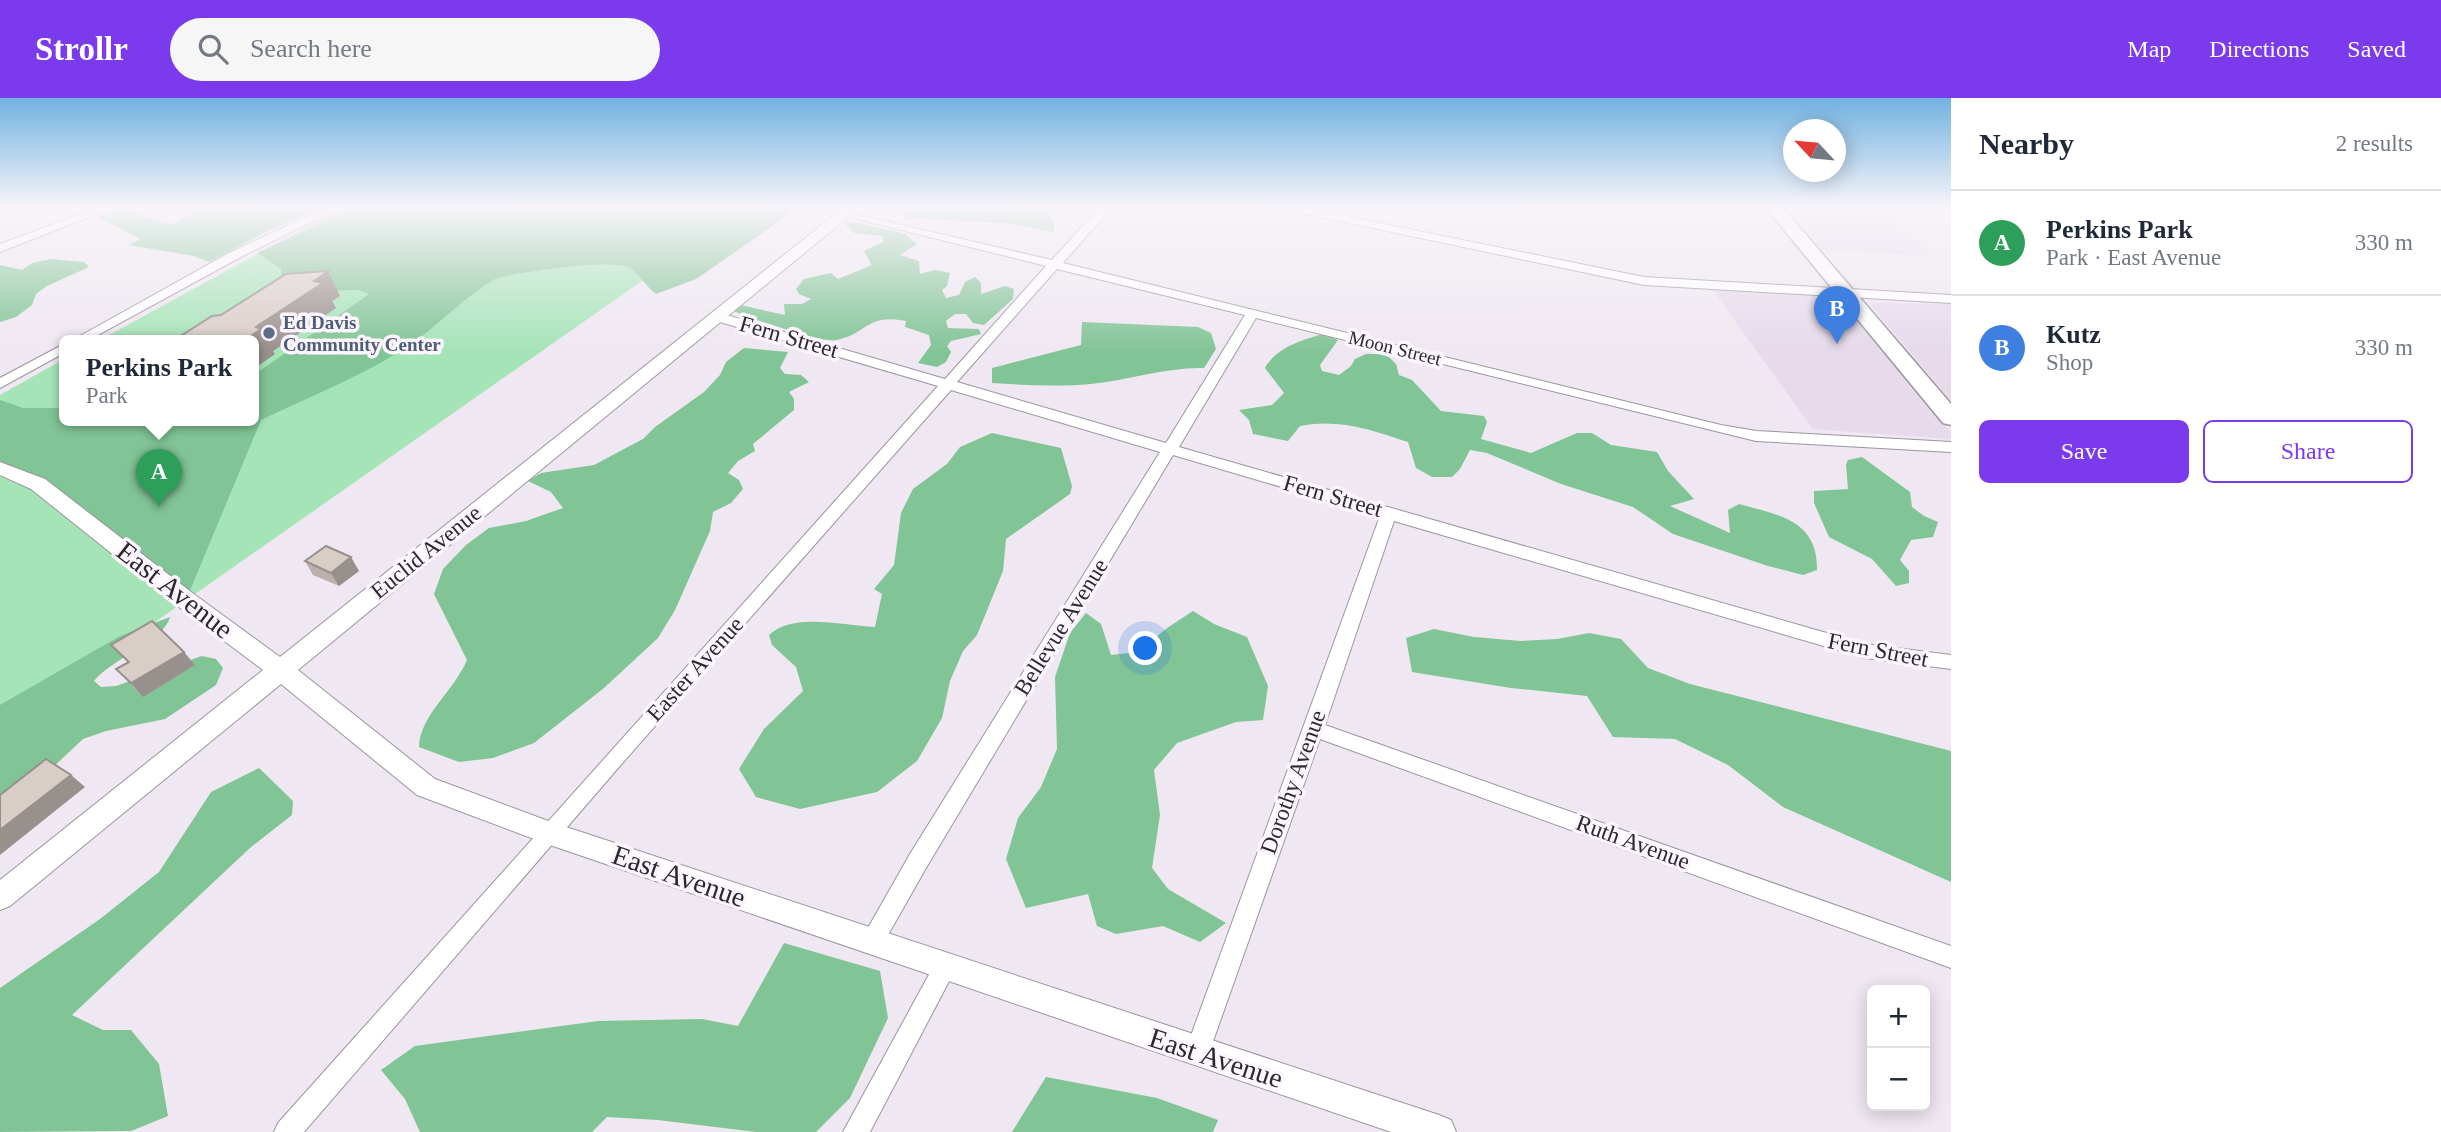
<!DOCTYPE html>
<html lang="en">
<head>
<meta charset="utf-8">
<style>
	body { margin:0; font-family:Georgia,serif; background:#f6f6f7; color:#1f2937 }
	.controls { position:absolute; right:21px; bottom:21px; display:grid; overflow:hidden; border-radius:10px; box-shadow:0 4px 18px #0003 }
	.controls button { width:63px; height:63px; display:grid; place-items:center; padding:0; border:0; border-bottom:2px solid #e0e1e3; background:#fff; color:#1f2937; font:35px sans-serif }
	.compass { position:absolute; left:1783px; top:21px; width:63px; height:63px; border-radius:50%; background:#fff; box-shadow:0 4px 18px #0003; rotate:296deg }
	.you { position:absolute; left:1146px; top:551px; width:24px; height:24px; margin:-18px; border:5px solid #fff; border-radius:50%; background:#1a73e8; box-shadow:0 0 0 10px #1a73e833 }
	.badge { display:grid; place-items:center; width:46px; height:46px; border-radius:50%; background:#7c3aed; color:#fff; font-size:23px; font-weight:700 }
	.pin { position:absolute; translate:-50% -58px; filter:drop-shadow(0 2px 4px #0008) }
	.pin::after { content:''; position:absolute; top:37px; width:24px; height:21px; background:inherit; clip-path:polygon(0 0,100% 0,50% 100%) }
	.popup { position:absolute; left:59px; top:237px; width:200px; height:91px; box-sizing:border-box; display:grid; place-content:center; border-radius:10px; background:#fff; filter:drop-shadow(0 2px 5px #0005); font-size:23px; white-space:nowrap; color:#747a83 }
	.popup b { font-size:26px; color:#1f2937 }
	.popup::after { content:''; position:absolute; left:50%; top:100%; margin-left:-14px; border:14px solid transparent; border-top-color:#fff }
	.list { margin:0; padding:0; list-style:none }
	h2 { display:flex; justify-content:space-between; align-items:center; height:91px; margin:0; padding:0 28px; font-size:30px }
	h2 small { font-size:23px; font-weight:400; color:#747a83 }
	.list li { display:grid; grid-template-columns:46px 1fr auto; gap:21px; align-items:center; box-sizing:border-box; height:105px; padding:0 28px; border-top:2px solid #e0e1e3 }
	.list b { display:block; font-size:26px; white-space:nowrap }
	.list p { margin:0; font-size:23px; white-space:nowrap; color:#747a83 }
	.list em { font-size:23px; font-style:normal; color:#747a83 }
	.actions { display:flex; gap:14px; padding:21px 28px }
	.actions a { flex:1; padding:16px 0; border:2px solid #7c3aed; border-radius:10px; text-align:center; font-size:24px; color:#7c3aed }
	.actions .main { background:#7c3aed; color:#fff }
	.icon { flex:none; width:38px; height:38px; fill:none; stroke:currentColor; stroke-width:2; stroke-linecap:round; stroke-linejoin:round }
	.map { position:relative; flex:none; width:1951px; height:1034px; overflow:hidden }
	header { display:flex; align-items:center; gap:42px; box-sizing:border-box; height:98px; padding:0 35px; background:#7c3aed; color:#fff }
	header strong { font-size:33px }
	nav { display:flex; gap:38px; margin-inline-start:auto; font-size:24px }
	.search { width:490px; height:63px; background:#f6f6f7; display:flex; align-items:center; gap:18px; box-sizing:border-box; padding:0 24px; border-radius:38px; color:#747a83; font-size:26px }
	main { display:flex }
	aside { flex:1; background:#fff }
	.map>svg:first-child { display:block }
	.built { fill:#e6daeb }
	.green { fill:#a5e4b7 }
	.forest { fill:#81c495 }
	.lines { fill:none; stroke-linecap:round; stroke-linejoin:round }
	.minor-casing { stroke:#9b959e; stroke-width:2 }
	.tertiary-casing { stroke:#9b959e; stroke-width:2 }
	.secondary-casing { stroke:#9b959e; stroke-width:3 }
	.minor { fill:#fff; fill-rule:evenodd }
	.tertiary { fill:#fff; fill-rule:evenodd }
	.secondary { fill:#fff; fill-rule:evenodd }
	.wall { fill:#bbb0ac }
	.shaded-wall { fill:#98908c }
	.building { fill:#d9cdc8; stroke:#98908c; stroke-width:2 }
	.service-dot { fill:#5c6f8a; stroke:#fcf5ff; stroke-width:2.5 }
	.labels { text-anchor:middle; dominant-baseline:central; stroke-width:7; stroke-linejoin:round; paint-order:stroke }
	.far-service-label { font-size:19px; font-weight:bold; fill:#4e5e75; stroke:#fcf5ff; text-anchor:start }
	.far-street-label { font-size:19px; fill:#2b292c; stroke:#fcf5ff }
	.street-label { font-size:23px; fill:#2b292c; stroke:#fcf5ff }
	.near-street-label { font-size:28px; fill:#2b292c; stroke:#fcf5ff }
</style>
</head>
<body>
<header>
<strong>Strollr</strong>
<div class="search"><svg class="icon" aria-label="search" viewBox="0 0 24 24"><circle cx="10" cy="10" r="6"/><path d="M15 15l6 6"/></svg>Search here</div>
<nav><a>Map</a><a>Directions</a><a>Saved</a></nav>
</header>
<main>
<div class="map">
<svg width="1951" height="1034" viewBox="0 0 1951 1034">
	<rect width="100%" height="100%" fill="#efe7f1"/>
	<path class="built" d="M1774,110H1888L1931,158L1809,151Z
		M1712,191L1842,198L1951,334V341L1813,331Z
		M1869,205L1951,206V303Z"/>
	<path class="green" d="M350,110H746L158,522L0,637V297L64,261V323H254V243H98L318,123Z"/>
	<path class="forest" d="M205,110H321L267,133L209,164L194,158L128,147L140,141L98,119L124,112L170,127Z
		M356,110H791L787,118L696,181L656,196C645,188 639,175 630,170C613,160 519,174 498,180C480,186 433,231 413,245C369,275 309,299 261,322L186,502L124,453L0,370V302L23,310H64V323H254V277L369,196L359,192L281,194V171L257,155Z
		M901,110H1061L1049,117L1055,125L1054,134L1005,125L908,120L899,113Z
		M855,124L905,136L917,146L900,157L919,163L920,176L935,172L950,175L947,188L942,192L946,200L959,197L965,184L975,179L981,185V196L1005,188L1014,191L1013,201L984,227L973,225L966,216H955L946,223L948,230L979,231L981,236L951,243L947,248L951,254L946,264L937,269L918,265L931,247L929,237L905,229L906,223C865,215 867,237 836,242C820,245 766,224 747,219L734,213L740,207L785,217L784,206H802L811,201L799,196L796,191L804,181L831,175L838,181L872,167L864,153L883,144V138L854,135L844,125Z
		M51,161L84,164L89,169L47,188L36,196L32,207L16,219L0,224V167L22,172L32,165Z
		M1082,224L1198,229L1211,235L1216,251L1204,270C1167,269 1129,282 1091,286C1058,289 1025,287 992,285V270L1081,247Z
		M1324,236L1338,242L1320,267L1322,273L1339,277L1351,268L1355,261L1366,256H1386L1396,266L1399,277L1412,282L1441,313L1484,318L1487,324L1481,341L1531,355L1577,335H1592L1611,347L1657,354L1668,373L1694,401L1670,408L1730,435L1728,412L1739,406C1778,417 1818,422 1817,472L1803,477L1768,468L1673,436L1633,409L1561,386L1487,355L1470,352L1460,371L1452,379H1432L1416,370L1408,344C1372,332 1339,320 1300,328L1288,343L1253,336L1249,322L1239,312L1272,307L1284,295L1265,270C1276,250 1303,241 1324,236Z
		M744,250L788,254L780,270L785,276L801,277L809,284L789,294L794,301V312L753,346L755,353L738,363L728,375L739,382L743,391L731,405L713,414L710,433L675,512L658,540L604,590L534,645L493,660L459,664L419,649C420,617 454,593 467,562L434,496L443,471L466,447L489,430L526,423L563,410L551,394L528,383L541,375L594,367L643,341L655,329L704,294L720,277L726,264Z
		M992,335L1061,350L1072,388L1070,396L1006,441L1003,473L977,537L963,553L950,583L942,620L917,663L877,694L800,711L756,699L739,671L764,631L803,593L796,569L772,547L769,537C794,514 843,528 875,529L882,496L874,491L894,467L901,415L913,391L947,366L960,349Z
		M1862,359L1910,394L1912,409L1924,418L1938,424L1933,439L1911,442L1900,462L1909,473V485L1896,488L1872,461L1829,439L1814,405V393L1848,391L1846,366L1848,362Z
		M1193,513L1214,526L1247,539L1268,588L1263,622L1236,624L1177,645L1154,672L1160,717L1152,770L1168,791L1226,825L1200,844L1163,828L1116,836L1097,828L1088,796L1026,810L1006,761L1018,720L1041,689L1057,651L1055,579L1070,535L1086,515L1101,526L1111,557L1138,554L1167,530Z
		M170,519C165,542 110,562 94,583L101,589L116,588L202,558L216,561L223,570L216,587L165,621L106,633L83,641L0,719V607L120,538Z
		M1434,531L1474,539L1521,543L1557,541L1589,535L1621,541L1648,570L1690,586L1951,653V784L1783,709L1728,667L1675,641L1613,639L1587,598L1511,590L1412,574L1406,540Z
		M259,670L293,703L292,717L251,749L72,917L103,932H131L159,966L168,1018L131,1033L0,1034V890L100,821L159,774L211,694Z
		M784,845L880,873L888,920L850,1000L816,1034H756L658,1022L607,1019L592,1034H420L405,1001L381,972L415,948L598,923L702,921L738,928Z
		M1046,979L1157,1000L1218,1022L1213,1034H1012Z"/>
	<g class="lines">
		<defs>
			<path id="minor" d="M97,110H112L0,154V146Z
				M325,110H339L237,161L87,243H71L229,155Z
				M1099,110H1111L1063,165L1721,327L1756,333L1951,344V354L1756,343L1256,220L1179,349L1865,546L1951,557V571L1865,560L1394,423L1325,627L1951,848V870L1320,641L1206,963L1197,966L1188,963L1185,954L1380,418L1173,357L926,770L880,851L872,855L864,851L861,844L864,837L910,756L1160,354L951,292L619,669L304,1034H274L278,1025L938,288L713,222V216H723L945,281L1046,168L841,117V113L1052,162ZM1057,171L1245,217L1166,345L957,284Z
				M1286,110H1306L1644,179L1951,197V205L1644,187L1292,113Z
				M64,246V255L0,290V280Z
				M946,857L954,860L957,868L870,1034H843L938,860Z"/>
			<path id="tertiary" d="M843,110H859L298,572L435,681L551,724L1439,1017L1451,1022L1456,1034H1391L550,747L417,697L281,586L10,808L0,812V782L263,572L175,506L31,391L0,377V364L45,381L191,494L280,559Z"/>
			<path id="secondary" d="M1766,110H1783L1951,306V327L1943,325Z"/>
		</defs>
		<use href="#minor" class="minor-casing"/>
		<use href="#tertiary" class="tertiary-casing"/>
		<use href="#secondary" class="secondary-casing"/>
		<use href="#minor" class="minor"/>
		<use href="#tertiary" class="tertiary"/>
		<use href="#secondary" class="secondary"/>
	</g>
	<path class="wall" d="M340,198L332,203L336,210L273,253L275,256L254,243H182L179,239L221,217Z
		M305,463L359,473L339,488L313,477Z
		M111,547L195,567L143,599L116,571L128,564Z"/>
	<path class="shaded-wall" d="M328,173L340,198L332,203L336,210L273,253L275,256L254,271V243H243L256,229L314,183Z
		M351,459L359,473L339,488L331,475Z
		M184,554L195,567L143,599L131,585Z
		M71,677L85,689L0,757V732Z"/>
	<path class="building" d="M328,173L314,183L323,185L256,229L261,231L243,243H195L179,239L212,218L221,217L286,176Z
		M326,448L351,459L331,475L305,463Z
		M152,523L184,554L131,585L116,571L129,564L111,547Z
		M46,661L71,677L0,732V697Z"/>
	<linearGradient id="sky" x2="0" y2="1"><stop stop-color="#71b2e1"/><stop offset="0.43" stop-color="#f8f4f9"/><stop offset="1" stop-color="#f8f4f9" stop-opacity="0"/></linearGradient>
	<rect width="1951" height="254" fill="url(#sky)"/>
	<circle class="service-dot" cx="269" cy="235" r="7"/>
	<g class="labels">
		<g class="far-service-label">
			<text x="283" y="224">Ed Davis<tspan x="283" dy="22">Community Center</tspan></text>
		</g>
		<g class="far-street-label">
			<text transform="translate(1395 250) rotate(14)">Moon Street</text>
		</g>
		<g class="street-label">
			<text transform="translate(789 239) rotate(16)">Fern Street</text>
			<text transform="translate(1333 398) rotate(16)">Fern Street</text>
			<text transform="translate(426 454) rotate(-39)">Euclid Avenue</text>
			<text transform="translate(1061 529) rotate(-58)">Bellevue Avenue</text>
			<text transform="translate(1878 552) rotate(11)">Fern Street</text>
			<text transform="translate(695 571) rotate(-48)">Easter Avenue</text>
			<text transform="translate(1293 684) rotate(-70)">Dorothy Avenue</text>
			<text transform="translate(1633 744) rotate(20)">Ruth Avenue</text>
		</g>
		<g class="near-street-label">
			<text transform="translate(175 492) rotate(38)">East Avenue</text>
			<text transform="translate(679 778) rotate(19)">East Avenue</text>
			<text transform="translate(1216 960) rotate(18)">East Avenue</text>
		</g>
	</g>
</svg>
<div class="controls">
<button>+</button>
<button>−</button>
</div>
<svg class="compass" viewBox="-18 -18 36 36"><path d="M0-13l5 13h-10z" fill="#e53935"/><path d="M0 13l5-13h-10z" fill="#747a83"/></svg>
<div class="you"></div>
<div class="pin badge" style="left:159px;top:409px;background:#2e9e5b">A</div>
<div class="popup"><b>Perkins Park</b>Park</div>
<div class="pin badge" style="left:1837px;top:246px;background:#3f7fe0">B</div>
</div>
<aside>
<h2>Nearby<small>2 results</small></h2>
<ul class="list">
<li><span class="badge" style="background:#2e9e5b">A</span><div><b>Perkins Park</b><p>Park · East Avenue</p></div><em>330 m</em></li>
<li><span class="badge" style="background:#3f7fe0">B</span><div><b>Kutz</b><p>Shop</p></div><em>330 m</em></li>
</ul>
<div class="actions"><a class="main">Save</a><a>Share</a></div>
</aside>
</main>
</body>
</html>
